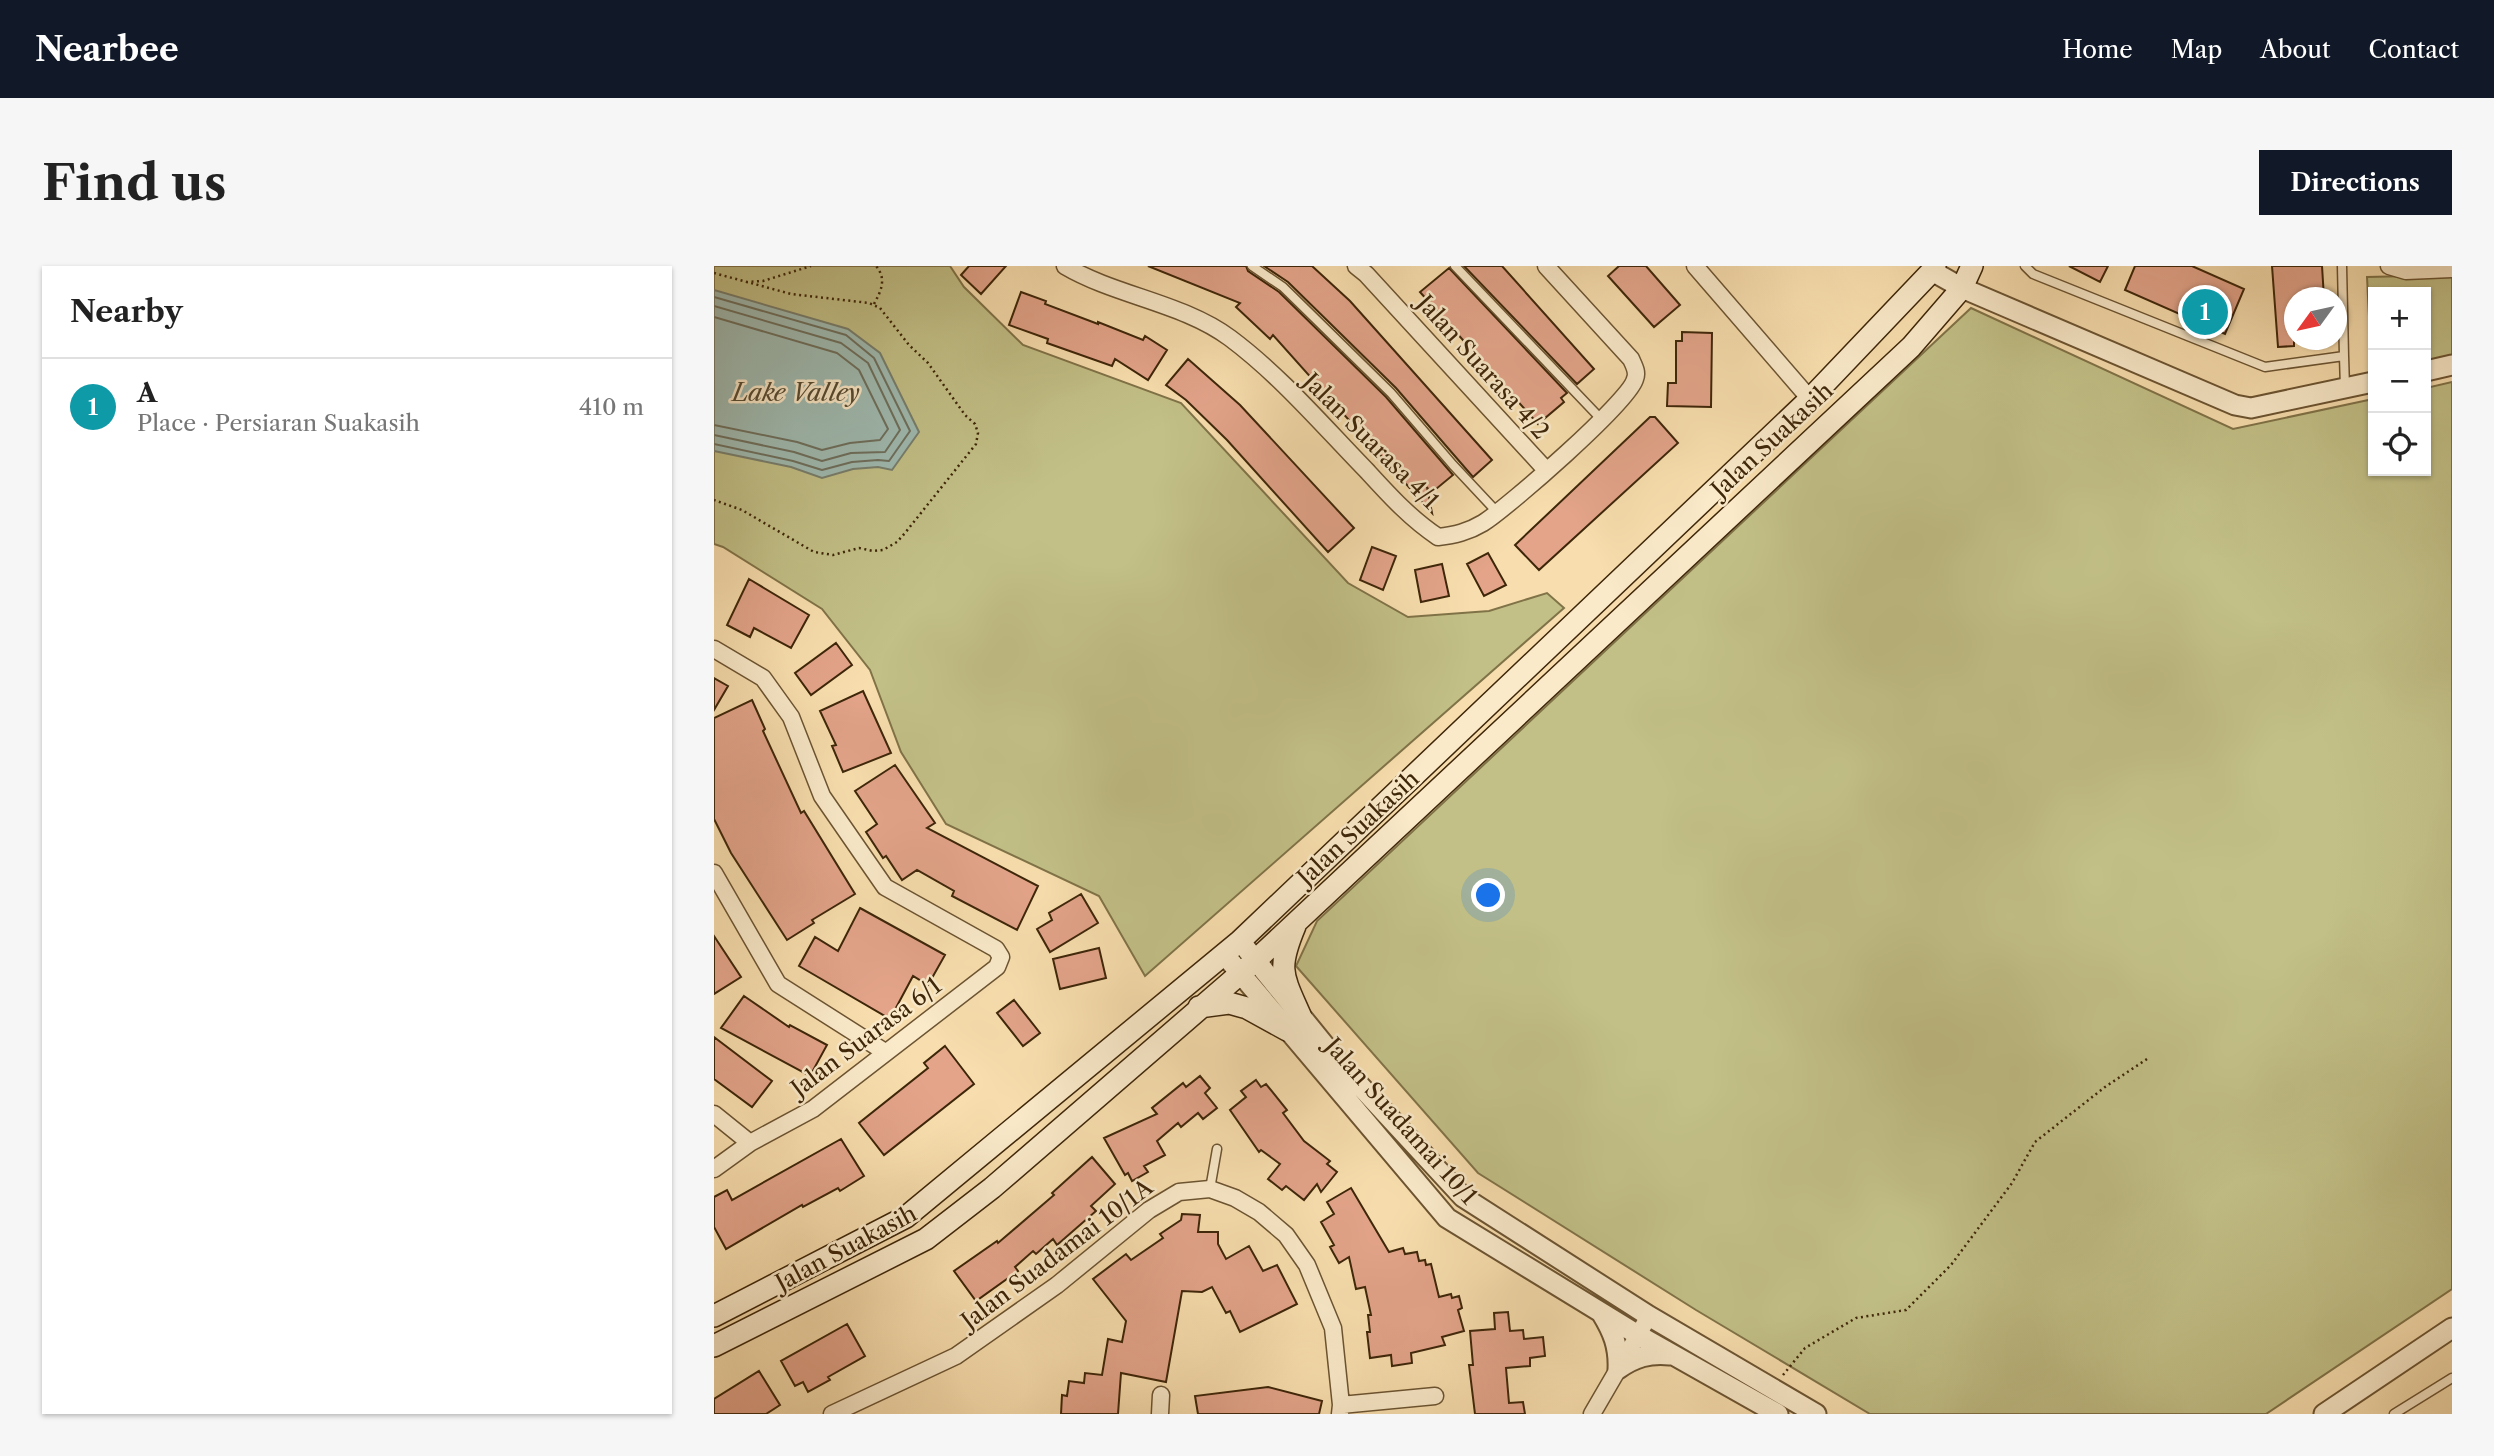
<!DOCTYPE html>
<html lang="en">
<head>
<meta charset="utf-8">
<style>
	body { margin:0; font-family:"Libre Caslon Text",serif; background:#f6f6f6; color:#222 }
	.controls { position:absolute; right:21px; top:21px; display:grid; overflow:hidden; border-radius:0px; box-shadow:0 2px 5px #0004 }
	.controls button { width:63px; height:63px; display:grid; place-items:center; padding:0; border:0; border-bottom:2px solid #e0e0e0; background:#fff; color:#222; font:35px sans-serif }
	.compass { position:absolute; left:1570px; top:21px; width:63px; height:63px; border-radius:50%; background:#fff; box-shadow:0 2px 5px #0004; rotate:237deg }
	.you { position:absolute; left:775px; top:630px; width:24px; height:24px; margin:-18px; border:5px solid #fff; border-radius:50%; background:#1a73e8; box-shadow:0 0 0 10px #1a73e833 }
	.badge { display:grid; place-items:center; width:46px; height:46px; border-radius:50%; background:#111827; color:#fff; font-size:23px; font-weight:700 }
	.pin { position:absolute; translate:-50% -50%; border:4px solid #fff; box-shadow:0 2px 7px #0006 }
	.list { margin:0; padding:0; list-style:none }
	h2 { display:flex; justify-content:space-between; align-items:center; height:91px; margin:0; padding:0 28px; font-size:30px }
	h2 small { font-size:23px; font-weight:400; color:#767676 }
	.list li { display:grid; grid-template-columns:46px 1fr auto; gap:21px; align-items:center; box-sizing:border-box; height:98px; padding:0 28px; border-top:2px solid #e0e0e0 }
	.list b { display:block; font-size:26px; white-space:nowrap }
	.list p { margin:0; font-size:23px; white-space:nowrap; color:#767676 }
	.list em { font-size:23px; font-style:normal; color:#767676 }
	.icon { flex:none; width:38px; height:38px; fill:none; stroke:currentColor; stroke-width:2; stroke-linecap:round; stroke-linejoin:round }
	.map { position:relative; flex:none; width:1738px; height:1148px; overflow:hidden; border-radius:0px }
	header { display:flex; align-items:center; gap:42px; box-sizing:border-box; height:98px; padding:0 35px; background:#111827; color:#fff }
	header strong { font-size:33px }
	nav { display:flex; gap:38px; margin-inline-start:auto; font-size:24px }
	.intro { display:flex; align-items:center; justify-content:space-between; box-sizing:border-box; height:168px; padding:0 42px }
	h1 { margin:0; font-size:49px }
	.button { padding:18px 32px; border-radius:0px; background:#111827; color:#fff; font-size:24px; font-weight:700 }
	main { display:flex; gap:42px; padding:0 42px }
	aside { flex:1; background:#fff; border-radius:0px; box-shadow:0 2px 5px #0004 }
	.map>svg:first-child { display:block }
	.green { fill:#c2c087; stroke:#807348; stroke-width:2 }
	.water { fill:#9fbbb2; stroke:#787f6e; stroke-width:2 }
	.lines { fill:none; stroke-linecap:round; stroke-linejoin:round }
	.shore { stroke:#6e705e; stroke-width:2 }
	.building { fill:#e3a48a; stroke:#3e2609; stroke-width:2 }
	.service-casing { stroke:#6c5432; stroke-width:11 }
	.minor-casing { stroke:#6c5432; stroke-width:19 }
	.tertiary-casing { stroke:#6c5432; stroke-width:23 }
	.secondary-casing { stroke:#3e2609; stroke-width:24 }
	.path { stroke:#3e2609; stroke-width:2.5; stroke-dasharray:2 3.5; stroke-linecap:butt }
	.service { stroke:#faeaca; stroke-width:8 }
	.minor { stroke:#faeaca; stroke-width:16 }
	.tertiary { stroke:#faeaca; stroke-width:19 }
	.secondary { stroke:#faeaca; stroke-width:21 }
	.labels { text-anchor:middle; dominant-baseline:central; stroke-width:5; stroke-linejoin:round; paint-order:stroke }
	.street-label { font-size:23px; fill:#3e2609; stroke:#faeaca }
	.water-label { font-size:24px; font-style:italic; fill:#564b33; stroke:#faeaca }
</style>
</head>
<body>
<header>
<strong>Nearbee</strong>
<nav><a>Home</a><a>Map</a><a>About</a><a>Contact</a></nav>
</header>
<div class="intro"><h1>Find us</h1><a class="button">Directions</a></div>
<main>
<aside>
<h2>Nearby<small></small></h2>
<ul class="list">
<li><span class="badge" style="background:#0f9aa8">1</span><div><b>A</b><p>Place · Persiaran Suakasih</p></div><em>410 m</em></li>
</ul>
</aside>
<div class="map">
<svg width="1738" height="1148" viewBox="0 0 1738 1148">
	<rect width="100%" height="100%" fill="#f8deae"/>
	<filter id="stains"><feTurbulence type="fractalNoise" baseFrequency=".00286" numOctaves="4"/><feColorMatrix values="0 0 0 0 .2 0 0 0 0 .09 0 0 0 0 .02 0 0 0 .5 -.17"/></filter>
	<radialGradient id="worn" r=".72"><stop offset=".6" stop-color="#630" stop-opacity="0"/><stop offset="1" stop-color="#630" stop-opacity=".3"/></radialGradient>
	<path class="green" d="M0,0H236L250,21L309,79L467,137L634,317L694,351L775,345L833,327L850,342L431,710L385,630L232,558L187,486L156,404L108,343L9,281L0,278Z
		M1738,9V92L1712,98V26H1659L1658,110L1653,11Z
		M1257,42L1519,163L1659,133V205H1712V122L1738,116V1023L1552,1148H1156L982,1044L764,907L582,700L603,655Z"/>
	<path class="water" d="M0,24L134,63L166,87L205,166L178,204L164,201L139,203L108,212L77,201L0,185Z"/>
	<g class="lines">
		<path class="shore" d="M0,31L132,69L160,92L196,165L175,195L164,194L138,196L108,204L79,195L0,178
			M0,40L127,77L154,97L186,164L171,186L137,187L108,195L80,186L0,169
			M0,51L123,87L145,104L174,163L166,174L136,177L108,184L83,176L0,159"/>
	</g>
	<path class="building" d="M255,0H292L267,28L247,9Z
		M434,0H532L534,5L565,26L672,131L739,209L716,228L713,221L718,247L559,69L556,73L522,41L526,37Z
		M550,0H598L636,35L778,194L759,211L682,122L574,16Z
		M750,0H788L880,103L863,118Z
		M905,0H932L966,39L940,61L894,10Z
		M1355,0H1394L1386,16Z
		M1421,0H1478L1530,23L1511,68L1411,24Z
		M1558,0H1608L1610,32H1580V80L1564,81Z
		M735,2L853,127L847,132L850,136L824,158L706,26Z
		M307,26L332,35L331,38L384,58V56L429,74L431,70L453,84L434,114L401,93L398,100L333,77L334,73L295,59Z
		M968,66L998,67L997,141L953,140L954,117H962V75H968Z
		M474,93L526,139L640,262L614,286L513,174L472,134L452,119Z
		M936,151H941L964,177L825,304L801,279Z
		M658,281L682,290L669,324L646,314Z
		M774,287L792,319L770,330L753,298Z
		M728,298L735,330L707,336L701,304Z
		M35,313L95,349L77,382L40,362L36,371L13,359Z
		M122,377L138,399L97,429L81,407Z
		M0,412L14,420L0,444Z
		M149,425L177,487L129,506L118,480L122,479L106,445Z
		M38,434L51,463L49,465L87,547L90,545L141,628L98,654L100,657L73,674L17,587L0,553V452Z
		M181,499L221,557L213,562L324,620L303,664L238,630L240,625L203,604L188,614L172,590L169,592L152,566L163,558L141,525Z
		M367,628L384,657L336,686L323,663L338,654L335,647Z
		M146,642L231,689L214,719L199,710L176,753L85,700L101,671L124,685Z
		M0,670L27,711L0,728Z
		M385,682L392,712L346,723L339,693Z
		M30,730L75,761L76,759L113,779L96,810L7,762Z
		M300,734L326,767L309,780L283,747Z
		M0,771L58,815L38,841L0,813Z
		M231,780L260,818L170,889L145,857L214,802L210,797Z
		M486,810L496,822L491,827L503,842L489,853L484,847L467,861L464,857L443,875L451,889L430,900L434,906L418,915L414,907L411,909L390,872L443,848L438,842L469,817L472,821Z
		M542,814L547,821L552,818L573,844L569,847L590,875L616,895L613,898L623,906L607,926L603,918L590,934L572,920L568,924L554,913L566,898L547,884L545,886L516,844L532,831L527,825Z
		M127,873L150,910L126,925L124,922L89,941L88,939L12,983L0,961V931L13,924L18,934Z
		M378,891L401,918L377,940L382,945L343,979L339,973L322,988L319,985L301,1001L304,1005L262,1035L240,1005L283,975L284,977L340,929L338,927Z
		M637,922L675,986L689,982L691,988L703,986L705,995L711,994L712,999L717,998L725,1031L737,1028L738,1032L745,1030L748,1042L744,1044L750,1065L728,1071L731,1079L697,1087L698,1097L678,1100L677,1089L656,1092L653,1066H656L654,1049H657L651,1021L642,1023L635,991L625,997L616,981L620,979L607,956L620,948L613,936Z
		M468,948L486,949L484,966H504V978L512,993L535,980L549,1005L563,999L583,1038L526,1066L516,1045L512,1047L498,1021L488,1026L468,1025L452,1116L407,1107L404,1148H347L348,1129L353,1130L355,1115L370,1117L371,1107L388,1109L394,1073L408,1076L412,1055L379,1013L412,988L417,994L449,972L446,968L467,954Z
		M794,1046L796,1065L809,1064L810,1073L829,1071L831,1090L816,1092V1100L792,1102L795,1137L809,1136L811,1148H761L755,1099H759L756,1065L781,1063L780,1047Z
		M133,1058L151,1090L114,1111L116,1114L94,1126L89,1116L81,1120L67,1095Z
		M45,1105L66,1139L52,1148H0V1133Z
		M554,1121L608,1135L605,1148H484L481,1130Z"/>
	<g class="lines">
		<defs>
			<path id="service" d="M538,0L569,21L677,127L739,199L783,246
				M741,0L888,154
				M1311,0L1319,8L1551,101L1630,90L1628,0
				M1630,90L1631,122
				M496,923L503,883
				M1680,1148L1738,1112"/>
			<path id="minor" d="M351,0C402,30 469,37 516,72C567,110 610,161 654,206C676,230 697,253 724,271C741,269 754,266 769,257C793,242 916,135 921,113C924,106 920,100 917,93L832,0
				M642,0L652,8L832,204
				M981,0L1096,133
				M1675,0L1692,5L1738,3
				M0,383L49,412L77,451L108,530L171,621L282,683L287,691L283,701L99,843L36,877L0,903
				M0,607L64,718L171,786
				M0,848L36,877
				M627,1139L721,1130
				M118,1148L242,1090L343,1019L435,944L465,926L496,923L521,932L545,946L572,969L593,999L619,1062L627,1139L626,1148
				M446,1148L447,1129
				M878,1148L935,1050"/>
			<path id="tertiary" d="M1218,5L1248,22L1521,139L1537,142L1659,116
				M1712,105L1738,99
				M526,675L625,797L749,931L935,1050L1102,1148
				M510,688L733,952L924,1069L1064,1148
				M888,1048C899,1066 905,1081 904,1103
				M904,1103C921,1091 935,1087 956,1089
				M1610,1148L1738,1062"/>
			<path id="secondary" d="M581,660C563,703 568,708 586,749
				M485,741L515,737L533,742L573,764
				M0,1050L192,951L526,675L1096,133L1218,5L1221,0
				M0,1080L212,973L278,922L542,694L1197,81L1248,22L1258,0"/>
		</defs>
		<use href="#service" class="service-casing"/>
		<use href="#minor" class="minor-casing"/>
		<use href="#tertiary" class="tertiary-casing"/>
		<use href="#secondary" class="secondary-casing"/>
		<path class="path" d="M0,7L77,28L155,37L166,42L195,79L214,97L251,149L261,158L264,167L262,178L191,267L183,276L169,284L159,285L145,282L119,289L100,286L28,244L0,234
			M32,16L49,15L97,0
			M160,38C167,25 173,13 162,0
			M1069,1109L1091,1082L1142,1052L1192,1044L1237,999L1298,917L1321,876L1391,821L1433,793"/>
		<use href="#service" class="service"/>
		<use href="#minor" class="minor"/>
		<use href="#tertiary" class="tertiary"/>
		<use href="#secondary" class="secondary"/>
	</g>
	<g class="labels">
		<g class="street-label">
			<text transform="translate(769 101) rotate(48)">Jalan Suarasa 4/2</text>
			<text transform="translate(1058 174) rotate(-43)">Jalan Suakasih</text>
			<text transform="translate(657 175) rotate(45)">Jalan Suarasa 4/1</text>
			<text transform="translate(644 562) rotate(-43)">Jalan Suakasih</text>
			<text transform="translate(152 771) rotate(-37)">Jalan Suarasa 6/1</text>
			<text transform="translate(687 855) rotate(48)">Jalan Suadamai 10/1</text>
			<text transform="translate(132 982) rotate(-28)">Jalan Suakasih</text>
			<text transform="translate(343 988) rotate(-37)">Jalan Suadamai 10/1A</text>
		</g>
		<g class="water-label">
			<text x="82" y="126">Lake Valley</text>
		</g>
	</g>
	<rect width="100%" height="100%" filter="url(#stains)"/>
	<rect width="100%" height="100%" fill="url(#worn)"/>
</svg>
<div class="controls">
<button>+</button>
<button>−</button>
<button><svg class="icon" aria-label="locate" viewBox="0 0 24 24"><circle cx="12" cy="12" r="6"/><path d="M12 2v4M12 18v4M2 12h4M18 12h4"/></svg></button>
</div>
<svg class="compass" viewBox="-18 -18 36 36"><path d="M0-13l5 13h-10z" fill="#e53935"/><path d="M0 13l5-13h-10z" fill="#767676"/></svg>
<div class="you"></div>
<div class="pin badge" style="left:1491px;top:46px;background:#0f9aa8">1</div>
</div>
</main>
</body>
</html>
